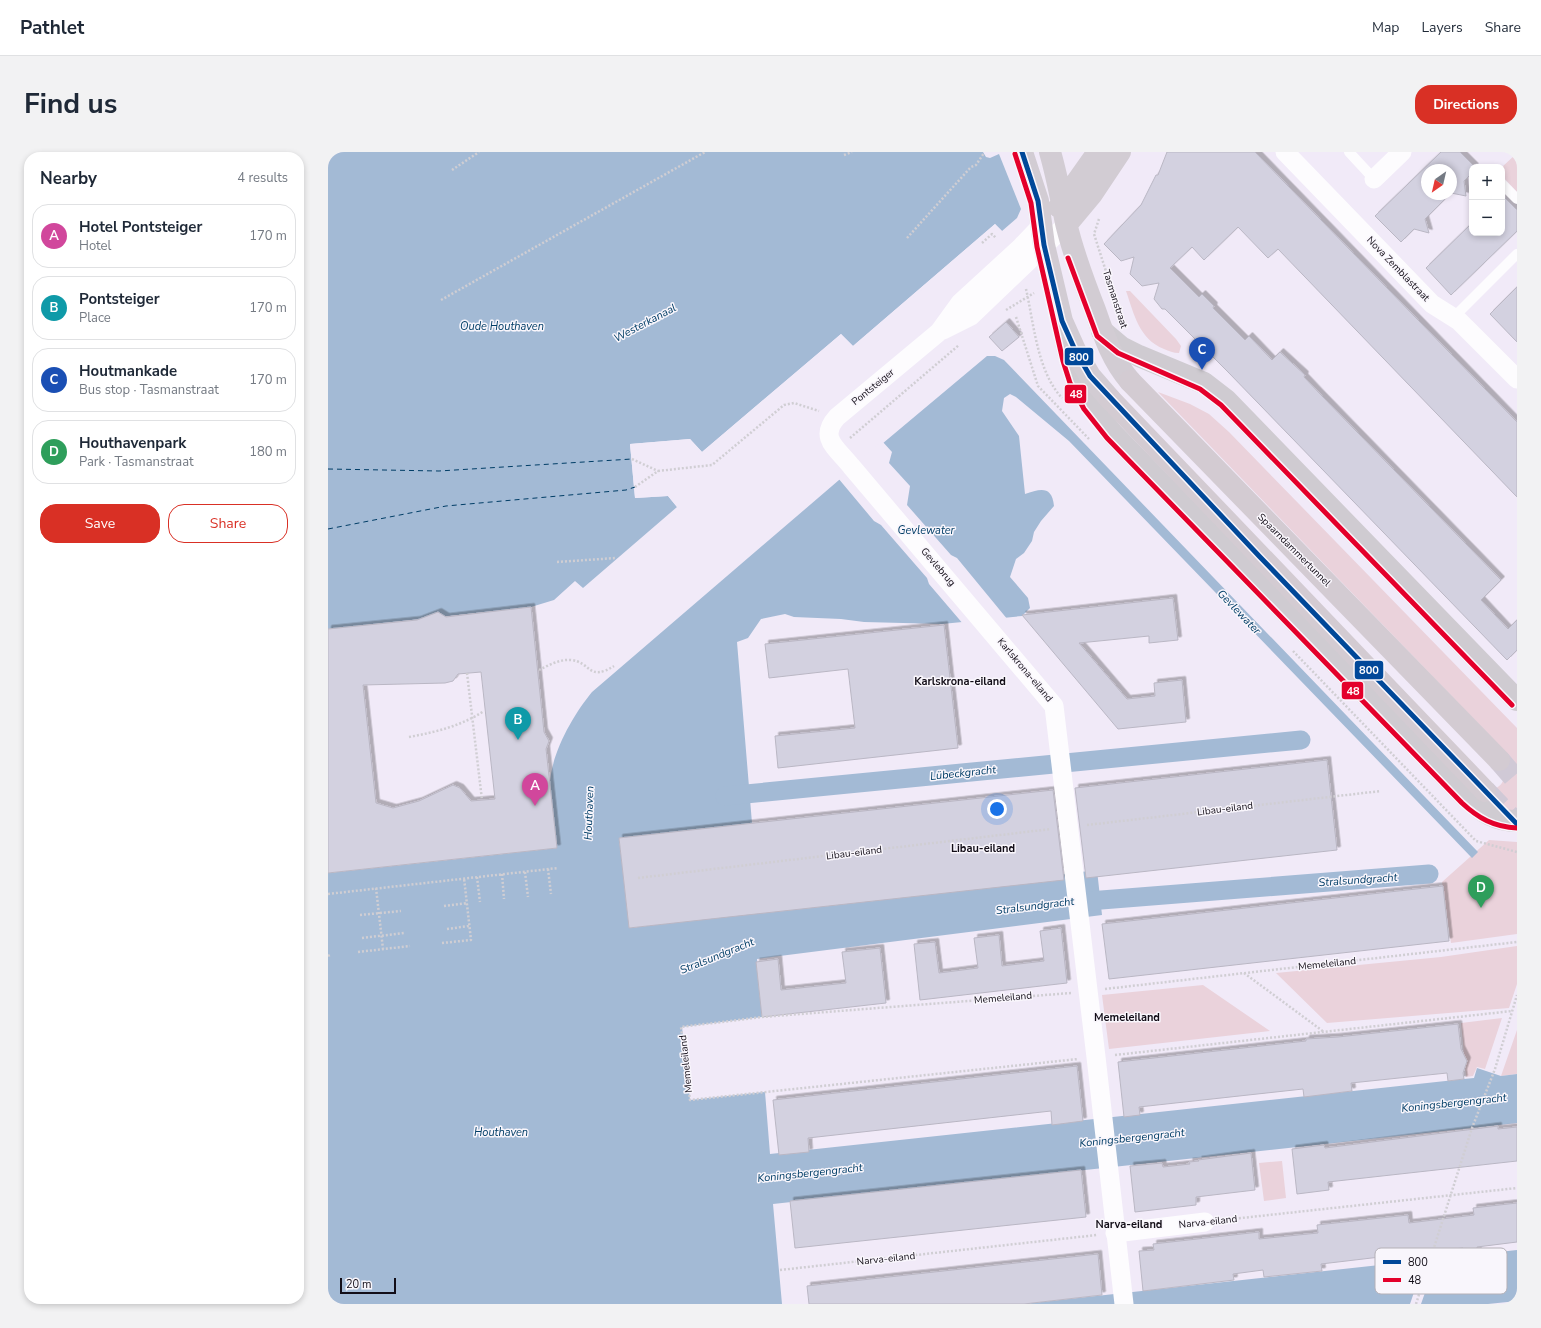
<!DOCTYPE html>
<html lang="en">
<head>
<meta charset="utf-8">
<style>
	body { margin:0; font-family:"Nunito Sans",sans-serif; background:#f2f2f3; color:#1f2937 }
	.controls { position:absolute; right:12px; top:12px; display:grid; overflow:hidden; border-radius:8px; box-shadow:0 2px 6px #0003 }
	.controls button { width:36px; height:36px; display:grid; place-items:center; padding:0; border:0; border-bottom:1px solid #e0e1e3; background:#fff; color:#1f2937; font:20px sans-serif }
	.compass { position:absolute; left:1093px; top:12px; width:36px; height:36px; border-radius:50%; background:#fff; box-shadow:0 2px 6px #0003; rotate:214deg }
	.scale { position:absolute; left:12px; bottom:10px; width:56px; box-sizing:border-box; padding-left:4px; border:2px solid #120d17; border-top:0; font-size:11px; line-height:14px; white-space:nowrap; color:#120d17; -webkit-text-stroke:3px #f9f6fc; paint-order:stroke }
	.you { position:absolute; left:669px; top:657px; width:14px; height:14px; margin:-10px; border:3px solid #fff; border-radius:50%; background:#1a73e8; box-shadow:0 0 0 6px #1a73e833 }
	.badge { display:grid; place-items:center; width:26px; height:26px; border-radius:50%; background:#d93025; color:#fff; font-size:13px; font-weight:700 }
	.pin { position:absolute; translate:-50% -33px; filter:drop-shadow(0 1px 2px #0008) }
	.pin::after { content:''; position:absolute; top:21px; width:14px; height:12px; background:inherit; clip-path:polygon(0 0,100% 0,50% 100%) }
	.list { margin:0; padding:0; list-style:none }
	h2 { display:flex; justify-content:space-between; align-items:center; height:52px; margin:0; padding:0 16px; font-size:17px }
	h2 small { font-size:13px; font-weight:400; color:#747a83 }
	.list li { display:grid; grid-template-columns:26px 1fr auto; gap:12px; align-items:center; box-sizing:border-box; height:64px; margin:0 8px 8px; padding:0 8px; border:1px solid #e0e1e3; border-radius:16px }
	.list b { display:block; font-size:15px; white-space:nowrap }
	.list p { margin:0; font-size:13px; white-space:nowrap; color:#747a83 }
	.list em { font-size:13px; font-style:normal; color:#747a83 }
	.actions { display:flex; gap:8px; padding:12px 16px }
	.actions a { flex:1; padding:9px 0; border:1px solid #d93025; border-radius:16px; text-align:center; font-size:14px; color:#d93025 }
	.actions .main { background:#d93025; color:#fff }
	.map { position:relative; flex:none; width:1189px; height:1152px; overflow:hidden; border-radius:16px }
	header { display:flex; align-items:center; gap:24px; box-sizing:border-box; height:56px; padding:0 20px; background:#fff; border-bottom:1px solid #e0e1e3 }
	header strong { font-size:19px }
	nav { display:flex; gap:22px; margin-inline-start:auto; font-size:14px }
	.intro { display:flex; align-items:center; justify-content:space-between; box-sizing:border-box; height:96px; padding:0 24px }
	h1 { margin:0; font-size:28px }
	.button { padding:10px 18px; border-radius:16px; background:#d93025; color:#fff; font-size:14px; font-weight:700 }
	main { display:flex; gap:24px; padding:0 24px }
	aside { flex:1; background:#fff; border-radius:16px; box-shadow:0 2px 6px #0003 }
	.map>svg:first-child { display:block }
	.green { fill:#ead2db }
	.water { fill:#a3bad5 }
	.pier { fill:#f1eaf8 }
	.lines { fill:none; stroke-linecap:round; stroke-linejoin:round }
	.canal { stroke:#a3bad5; stroke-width:19 }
	.ferry { stroke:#003d66; stroke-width:1; stroke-dasharray:5 4; stroke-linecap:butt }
	.building { fill:#d3d1e0; stroke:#bab7c4; fill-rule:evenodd; filter:url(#shadow) }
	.highway-tunnel { stroke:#d0c9d6; stroke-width:22; stroke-dasharray:22 11; stroke-linecap:butt }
	.path { stroke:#d0ced3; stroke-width:2.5; stroke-dasharray:2 2; stroke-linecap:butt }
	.lane { stroke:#fdfcfe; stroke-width:10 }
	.street { stroke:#fdfcfe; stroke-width:19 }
	.secondary { stroke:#cfcbd1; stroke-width:22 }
	.primary { stroke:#d2ccd3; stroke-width:22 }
	.highway { stroke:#d3cbd2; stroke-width:22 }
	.bus-1-casing { stroke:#f9f6fc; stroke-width:8 }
	.bus-2-casing { stroke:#f9f6fc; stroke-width:8 }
	.bus-1 { stroke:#004899; stroke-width:5 }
	.bus-2 { stroke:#e4002b; stroke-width:5 }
	.labels { text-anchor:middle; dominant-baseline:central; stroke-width:3; stroke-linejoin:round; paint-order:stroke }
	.street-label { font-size:10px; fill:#120d17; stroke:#f9f6fc }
	.water-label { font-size:11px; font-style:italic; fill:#003d66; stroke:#f9f6fc }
	.neighbourhood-label { font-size:11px; font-weight:bold; fill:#120d17; stroke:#f9f6fc }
	.key { fill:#f9f6fc; stroke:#b4b0b7; stroke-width:1 }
	.key-label { font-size:11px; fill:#120d17 }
	.line-badge { stroke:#f9f6fc; stroke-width:1.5 }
	.badge-label { font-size:11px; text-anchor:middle; font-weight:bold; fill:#fff }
</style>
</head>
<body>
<header>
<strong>Pathlet</strong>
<nav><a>Map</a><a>Layers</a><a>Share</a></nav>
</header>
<div class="intro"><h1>Find us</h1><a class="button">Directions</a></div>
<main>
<aside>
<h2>Nearby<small>4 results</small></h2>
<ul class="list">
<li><span class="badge" style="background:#d1479c">A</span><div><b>Hotel Pontsteiger</b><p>Hotel</p></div><em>170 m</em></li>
<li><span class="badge" style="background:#0f9aa8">B</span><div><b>Pontsteiger</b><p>Place</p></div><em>170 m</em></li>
<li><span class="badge" style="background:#1a4fb4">C</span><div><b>Houtmankade</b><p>Bus stop · Tasmanstraat</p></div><em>170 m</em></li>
<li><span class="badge" style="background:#2e9e5b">D</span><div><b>Houthavenpark</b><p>Park · Tasmanstraat</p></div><em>180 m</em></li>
</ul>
<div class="actions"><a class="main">Save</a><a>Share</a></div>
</aside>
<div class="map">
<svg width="1189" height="1152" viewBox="0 0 1189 1152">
	<defs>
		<filter id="shadow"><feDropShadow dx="3.5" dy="-3.5" stdDeviation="0" flood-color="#0004"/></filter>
	</defs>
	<rect width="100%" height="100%" fill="#f1eaf8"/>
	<path class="green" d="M1189,1V40L1174,24V15Z
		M798,139H802L848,187L853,194L851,201C845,201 841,199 836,197C811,187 806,162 798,139Z
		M830,240L862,252L881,262L901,280L1189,576V659H1172L1150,642C1177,634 1174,636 1180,608L1170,592Z
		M1161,688L1189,690V782L1123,791L1114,730Z
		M1189,794V832L1181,856L999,871L948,821L1113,805Z
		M875,833L942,879L781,897L774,843Z
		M1174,866L1157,917L1149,915L1145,924L1138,925L1133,871Z
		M1189,878V922L1173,924Z
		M954,1009L958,1046L936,1049L931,1011Z"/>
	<path class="water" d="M0,0H655L658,5L662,6L671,2L693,57L689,66L674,79L667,72L525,194L513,182L374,300L362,287L302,292L307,346L340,344L349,355L255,436L247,429L226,448L203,455L0,477Z
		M659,204H667L676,208L1150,700L1144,706L741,289L688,245L682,242L676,246L674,259L691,284L697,342C712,337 724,333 726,354L713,369L706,380L704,389L696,401L688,407L682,425L700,446L702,456L694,464L614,472L536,470L513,467L466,465L457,462L433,467L420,486L409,490L424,671L291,686L302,776L769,718L774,763L429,807L434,865L354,875L362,948L437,940L442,1002L1136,927L1146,926L1149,916L1173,924L1189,922V971L445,1052L454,1152H0V721L229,696C227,676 223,655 222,634C222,603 245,563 264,540L511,328Z
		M1189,1098V1149L1160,1152H695Z"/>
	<path class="pier" d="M667,72L674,79L672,80L667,75L526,196H523L513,184L375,302H372L361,289L304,293L309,344L341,342L351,354L349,355L340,344L307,346L302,292L362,287L374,300L513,182L525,194Z
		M554,289L564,300L561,311L582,334L579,353L623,403L629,406L680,468L636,473L601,432L599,426L553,373L546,369L510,326Z
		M1109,1107L1093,1152H1082L1097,1108Z"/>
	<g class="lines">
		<path class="canal" d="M397,644L973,588
			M748,750L1101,722"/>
		<path class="ferry" d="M0,317L111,319L304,307
			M0,377L118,354L298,338L307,335"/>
	</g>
	<path class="building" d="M839,0H927L1189,270V345L950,97L940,106L910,75L876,108L864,95L842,116L871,145L874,142L886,154L885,156L917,188L921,184L944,208L952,200L977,223L976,225L994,244L1173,428L1153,448L1180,477L1189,468V498L1179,508L900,220L837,157H834L826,147L831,131L814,134L802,122L806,105L793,109L776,92L813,53L828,23H830Z
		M1113,0H1132L1147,15H1144V21L1136,29L1138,44L1123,41V18H1099V42H1122L1097,67L1101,81L1086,77L1073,90L1047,64Z
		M1174,43L1189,58V79L1123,143L1098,116L1144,71V81H1174Z
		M1189,135V190L1162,162Z
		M678,170L691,185L674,199L661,185Z
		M845,446L850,488L821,491V484L751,491L799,547L827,544L826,531L854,528L858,570L790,577L694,463Z
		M203,455L216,580L221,589L218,597L229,696L0,721V477L89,468L110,460L118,465ZM153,520L167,647L143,649L132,636L125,633L91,649L65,656L48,651L35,533L117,531L125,529L130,522Z
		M616,473L630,596L450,616L447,584L527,576L520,517L441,526L437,492Z
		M999,608L1009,698L758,726L747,636Z
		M725,638L736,728L301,776L291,686Z
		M1115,734L1121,789L781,827L774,772Z
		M733,776L739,831L592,848L586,792L607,790L611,821L650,816L646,786L671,783L674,814L716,809L712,779Z
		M552,796L558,851L434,865L428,810L450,807L453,838L518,831L514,800Z
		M1130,872L1133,897L1139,909L1135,921L1136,927L1120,929L1119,921L1023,931L1024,939L976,945L975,937L811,955L812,963L796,965L790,910L978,889V887L1010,885Z
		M749,914L755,969L724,973L723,959L480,986L481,1000L451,1003L445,948Z
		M1170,974V977L1189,975V1009L1000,1030L1001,1038L969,1042L964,997L996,993L997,996Z
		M923,1001L927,1038L868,1045V1053L807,1060L802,1014L834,1011L835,1015L862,1012L861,1010L871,1009L870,1008Z
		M753,1018L758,1065L467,1096L462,1049Z
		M1189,1051V1090L1149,1095L1150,1102L1136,1103L1135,1096L1096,1100L1094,1109L1070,1111L1069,1103L993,1112L994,1119L936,1125L935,1118L905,1122L906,1128L815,1139L811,1099L826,1098L825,1092L931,1080V1087L990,1081L989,1073L1080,1063L1081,1071L1146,1063L1145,1056Z
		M770,1102L774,1143L696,1152H481L479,1134Z"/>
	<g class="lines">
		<path class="highway-tunnel" d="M1171,608L1189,629
			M1157,639L1189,672"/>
		<path class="path" d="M516,3L524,0
			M124,18L151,0
			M771,67L766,82L792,163
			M579,86L643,15L648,13L656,1
			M654,91L664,82L668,86
			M698,137C706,172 709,219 734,246
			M113,148L377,0
			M678,158L706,141
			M688,165L710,234L761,287
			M522,286L631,193
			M304,307L330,319
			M307,335L330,319L384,313L456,253L466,251L491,259
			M229,410L288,406
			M965,499L1148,689L1189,700
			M211,518C221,513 232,507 243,508C263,510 260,530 286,514
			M139,521L154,648
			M81,585C108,580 133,574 156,559
			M759,673L1053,639
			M220,717L223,742
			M197,720L200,745
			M174,722L176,747
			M149,725L152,750
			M310,726L723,677
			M48,736L55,797
			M0,742L230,716
			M116,754L139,751
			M32,763L73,759
			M119,777L141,774
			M34,786L76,781
			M114,791L143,788L136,726
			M30,800L82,794
			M0,804L2,803
			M916,821L996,880
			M777,837L1189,790
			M743,841L434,865L353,875L362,948L750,907
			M787,903L1184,859
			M895,1068L1189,1036
			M452,1118L769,1083
			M1088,1152L1144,976L1167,917L1189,843"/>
		<path class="lane" d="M1021,0L1046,27
			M1174,32L1189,47
			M1126,165L1189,102"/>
		<path class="street" d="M957,0L1104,152L1131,169L1189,227
			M1046,27L1074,0
			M713,74L692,96L632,151L611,180L509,265C490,286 509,296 523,314L726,554L768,905L796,1152
			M615,178L643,164L739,72
			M787,1081L877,1070"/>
		<path class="secondary" d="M774,179L793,195L811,204L876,231L898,248L1189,548
			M737,186C745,227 758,248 784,281L1139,646C1154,660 1168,669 1189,669"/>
		<path class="primary" d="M694,0L710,49L716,93L734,169L747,198L762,224L782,247
			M722,0C729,24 733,47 738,71C745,101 756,130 767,158C776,184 784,208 802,229
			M731,55L770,0
			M739,72L764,42L792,0"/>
		<path class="highway" d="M802,229L1171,608
			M782,247L1157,639"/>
		<defs>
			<path id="bus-1" d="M694,0L710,49L716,93L734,169L747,198L762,224L932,405L1189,672"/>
			<path id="bus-2" d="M687,2L703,51L709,95L735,209L742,231L756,257L779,286L1134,651C1150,666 1166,675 1189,676
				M740,106L769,184L790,201L872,237L893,253L1184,553"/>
		</defs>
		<use href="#bus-1" class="bus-1-casing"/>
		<use href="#bus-2" class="bus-2-casing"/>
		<use href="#bus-1" class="bus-1"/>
		<use href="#bus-2" class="bus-2"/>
	</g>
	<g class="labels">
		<g class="street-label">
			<text transform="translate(1070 117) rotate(46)">Nova Zemblastraat</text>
			<text transform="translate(787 147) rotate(72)">Tasmanstraat</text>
			<text transform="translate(545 235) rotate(-39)">Pontsteiger</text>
			<text transform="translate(966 398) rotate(45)">Spaarndammertunnel</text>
			<text transform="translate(610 415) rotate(49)">Gevlebrug</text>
			<text transform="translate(697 518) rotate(50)">Karlskrona-eiland</text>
			<text transform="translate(897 657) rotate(-7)">Libau-eiland</text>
			<text transform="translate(526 701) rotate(-7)">Libau-eiland</text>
			<text transform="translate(999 812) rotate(-6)">Memeleiland</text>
			<text transform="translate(675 846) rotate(-5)">Memeleiland</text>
			<text transform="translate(358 912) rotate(-96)">Memeleiland</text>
			<text transform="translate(880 1070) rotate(-6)">Narva-eiland</text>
			<text transform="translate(558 1107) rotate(-6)">Narva-eiland</text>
		</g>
		<g class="water-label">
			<text transform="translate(317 171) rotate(-28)">Westerkanaal</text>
			<text x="174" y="174">Oude Houthaven</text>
			<text x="598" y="378">Gevlewater</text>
			<text transform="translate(911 460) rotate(46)">Gevlewater</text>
			<text transform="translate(635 621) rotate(-6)">Lübeckgracht</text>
			<text transform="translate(261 661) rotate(-88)">Houthaven</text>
			<text transform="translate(1030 728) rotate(-4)">Stralsundgracht</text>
			<text transform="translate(707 754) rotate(-7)">Stralsundgracht</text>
			<text transform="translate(389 804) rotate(-22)">Stralsundgracht</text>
			<text transform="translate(1126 951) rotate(-6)">Koningsbergengracht</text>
			<text x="173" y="980">Houthaven</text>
			<text transform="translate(804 986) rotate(-6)">Koningsbergengracht</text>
			<text transform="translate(482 1021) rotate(-6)">Koningsbergengracht</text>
		</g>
		<g class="neighbourhood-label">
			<text x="632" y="529">Karlskrona-eiland</text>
			<text x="655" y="696">Libau-eiland</text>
			<text x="799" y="865">Memeleiland</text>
			<text x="801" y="1072">Narva-eiland</text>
		</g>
	</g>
	<rect x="1047" y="1096" width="132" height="46" rx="6" class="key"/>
	<rect x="1055" y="1108" width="18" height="4" fill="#004899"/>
	<rect x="1055" y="1126" width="18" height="4" fill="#e4002b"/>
	<g class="key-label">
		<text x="1080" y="1114">800</text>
		<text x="1080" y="1132">48</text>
	</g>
	<g class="line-badge">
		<rect x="736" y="195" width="30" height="19" rx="4" fill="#004899"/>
		<rect x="736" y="232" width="23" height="20" rx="4" fill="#e4002b"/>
		<rect x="1026" y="508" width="30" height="20" rx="4" fill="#004899"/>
		<rect x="1013" y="529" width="23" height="19" rx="4" fill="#e4002b"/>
	</g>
	<g class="badge-label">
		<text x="751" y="209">800</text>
		<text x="748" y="246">48</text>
		<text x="1041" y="522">800</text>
		<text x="1025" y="543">48</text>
	</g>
</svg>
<div class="controls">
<button>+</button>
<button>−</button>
</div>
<svg class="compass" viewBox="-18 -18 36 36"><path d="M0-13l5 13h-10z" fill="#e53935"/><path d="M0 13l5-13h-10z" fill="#747a83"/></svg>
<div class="scale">20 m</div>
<div class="you"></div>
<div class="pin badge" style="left:207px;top:654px;background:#d1479c">A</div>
<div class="pin badge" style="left:190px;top:588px;background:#0f9aa8">B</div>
<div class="pin badge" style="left:874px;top:218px;background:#1a4fb4">C</div>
<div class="pin badge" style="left:1153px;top:756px;background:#2e9e5b">D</div>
</div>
</main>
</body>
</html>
